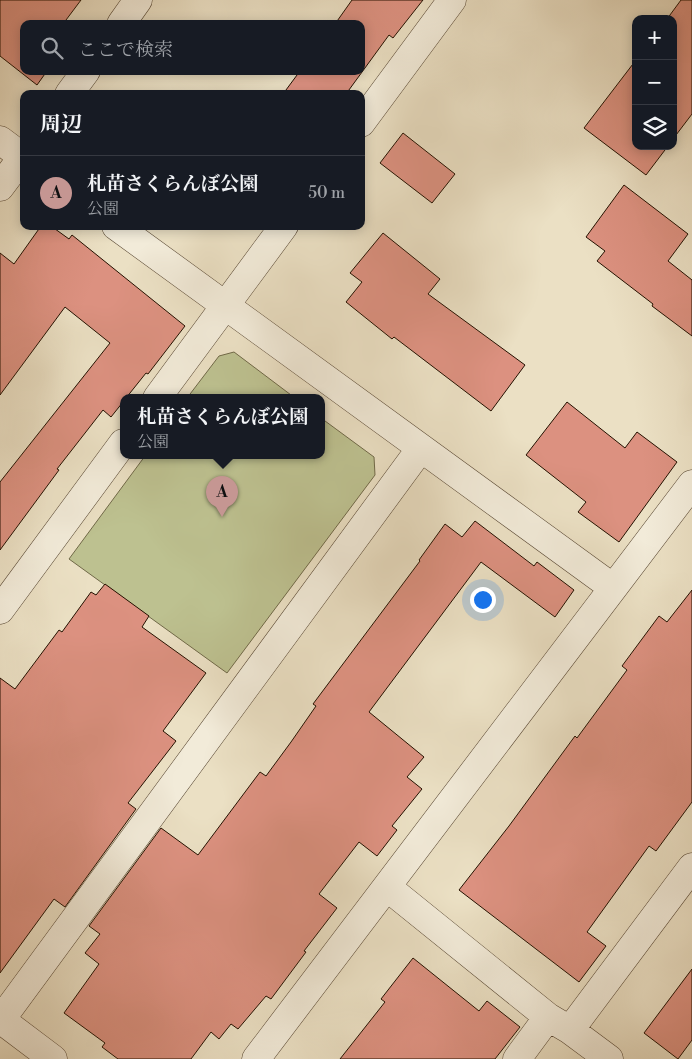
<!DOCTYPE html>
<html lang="ja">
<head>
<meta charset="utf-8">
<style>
	body { margin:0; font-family:"Libre Bodoni","Noto Serif JP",serif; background:#242831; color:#f1f3f6 }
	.controls { position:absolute; right:15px; top:15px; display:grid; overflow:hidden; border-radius:10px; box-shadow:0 2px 12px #0003 }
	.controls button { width:45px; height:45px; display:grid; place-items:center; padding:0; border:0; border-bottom:1px solid #363941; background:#171b24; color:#f1f3f6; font:25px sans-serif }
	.you { position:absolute; left:482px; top:599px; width:18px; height:18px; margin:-12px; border:4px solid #fff; border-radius:50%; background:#1a73e8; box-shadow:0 0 0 8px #1a73e833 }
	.badge { display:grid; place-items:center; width:32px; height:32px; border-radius:50%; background:#c59692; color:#111; font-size:16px; font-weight:700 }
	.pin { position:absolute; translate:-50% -41px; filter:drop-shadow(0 1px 2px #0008) }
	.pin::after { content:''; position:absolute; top:26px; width:18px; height:15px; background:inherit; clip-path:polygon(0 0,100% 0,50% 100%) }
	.popup { position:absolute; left:120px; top:394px; width:205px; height:65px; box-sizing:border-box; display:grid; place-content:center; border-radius:10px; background:#171b24; filter:drop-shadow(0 1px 4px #0005); font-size:16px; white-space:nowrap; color:#9ea1a6 }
	.popup b { font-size:19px; color:#f1f3f6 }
	.popup::after { content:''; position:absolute; left:50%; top:100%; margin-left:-10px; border:10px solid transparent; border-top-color:#171b24 }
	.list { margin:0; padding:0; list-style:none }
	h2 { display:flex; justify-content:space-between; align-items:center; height:65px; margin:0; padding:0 20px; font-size:21px }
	h2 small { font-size:16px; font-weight:400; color:#9ea1a6 }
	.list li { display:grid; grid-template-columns:32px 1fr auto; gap:15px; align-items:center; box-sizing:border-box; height:75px; padding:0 20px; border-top:1px solid #363941 }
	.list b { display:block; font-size:19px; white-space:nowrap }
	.list p { margin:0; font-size:16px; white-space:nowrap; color:#9ea1a6 }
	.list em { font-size:16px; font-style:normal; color:#9ea1a6 }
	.icon { flex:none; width:28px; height:28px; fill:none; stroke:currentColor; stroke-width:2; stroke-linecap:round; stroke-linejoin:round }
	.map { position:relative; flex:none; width:692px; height:1059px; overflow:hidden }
	.search { position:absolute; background:#171b24; box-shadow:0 2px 12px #0003; left:20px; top:20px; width:345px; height:55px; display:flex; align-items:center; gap:12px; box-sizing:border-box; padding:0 18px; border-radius:10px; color:#9ea1a6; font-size:19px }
	.panel { position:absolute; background:#171b24; box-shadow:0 2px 12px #0003; left:20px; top:90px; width:345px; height:140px; border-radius:10px }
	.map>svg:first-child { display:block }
	.green { fill:#bdc190; stroke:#706948 }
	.building { fill:#dc9180; stroke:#241100 }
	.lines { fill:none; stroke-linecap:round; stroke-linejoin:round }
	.minor-casing { stroke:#564531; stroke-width:29 }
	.minor { stroke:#f2ebd9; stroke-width:28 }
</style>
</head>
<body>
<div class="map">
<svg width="692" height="1059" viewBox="0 0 692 1059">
	<rect width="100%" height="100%" fill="#ebe0c4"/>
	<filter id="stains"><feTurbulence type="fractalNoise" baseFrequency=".004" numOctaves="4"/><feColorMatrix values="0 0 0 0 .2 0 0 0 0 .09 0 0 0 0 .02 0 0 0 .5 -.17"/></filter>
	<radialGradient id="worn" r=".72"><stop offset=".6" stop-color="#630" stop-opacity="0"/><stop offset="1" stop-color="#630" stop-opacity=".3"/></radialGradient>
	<path class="green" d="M234,352L295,398H187L219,356Z
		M321,418L374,457L375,475L227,673L69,559L145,456H321Z"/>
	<path class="building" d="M0,0H81L63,24H24V71H47L37,85L0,56Z
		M352,0H423L393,38L389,35L346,94H283L300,71H361V24H335Z
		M681,0H692V114L673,139V19H667Z
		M636,60V146H668L646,175L584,128Z
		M403,133L455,174L432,203L380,163Z
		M624,185L688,234L668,261L692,280V336L652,306L653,304L597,261L605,251L586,237Z
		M41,226H51L69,239L72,235L185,326L148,374L146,373L126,398H123V402L111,417L103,410L57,469L59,470L0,550V482L110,343L65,307L0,395V253L14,264Z
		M383,233L440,279L428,294L525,365L491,411L394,337L392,339L346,302L362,282L350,273Z
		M567,402L625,448L637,432L677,462L619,542L578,512L586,502L526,455Z
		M475,521L534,566L537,562L574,590L555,617L481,562L369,712L424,757L407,777L422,789L392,826L397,830L377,856L359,842L319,894L337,908L304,951L306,952L271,999L266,996L238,1029L231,1024L219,1039L211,1032L191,1059H118L102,1047L105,1043L64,1013L99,964L85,953L100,934L89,926L161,828L198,855L260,772L266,776L291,742L316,706L313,704L420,561L419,560L445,524L462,537Z
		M105,584L149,616L142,627L206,673L163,731L176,741L128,803L136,809L65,907L54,899L0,973V678L15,689L59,630L62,632L91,592L96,595Z
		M692,590V802L656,851L649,846L587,932L606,946L579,982L459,890L509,826L575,736L577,738L627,670L622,666L659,616L667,622Z
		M413,958L479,1011L487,1001L520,1027L495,1059H340L385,1002L381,999Z
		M692,969V1040L678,1059L644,1033Z"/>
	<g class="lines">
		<defs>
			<path id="minor" d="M121,24L138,0
				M69,94L86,71
				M361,123L452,0
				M0,140L24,158
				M0,187L24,155
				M116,226L612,587
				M157,398L284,226
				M0,610L123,443
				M387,887L548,1017L570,1030L609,1059
				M0,1019L53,1059
				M0,1021L421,448
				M570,1030L692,867
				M256,1059L692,484
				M517,1059L548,1017"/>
		</defs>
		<use href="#minor" class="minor-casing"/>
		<use href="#minor" class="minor"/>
	</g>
	<rect width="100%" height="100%" filter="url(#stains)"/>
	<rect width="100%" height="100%" fill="url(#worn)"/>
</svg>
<div class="controls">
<button>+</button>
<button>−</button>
<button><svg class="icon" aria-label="layers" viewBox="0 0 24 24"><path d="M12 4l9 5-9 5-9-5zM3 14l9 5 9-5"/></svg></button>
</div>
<div class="you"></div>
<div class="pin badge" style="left:222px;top:517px">A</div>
<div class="popup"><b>札苗さくらんぼ公園</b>公園</div>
<div class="search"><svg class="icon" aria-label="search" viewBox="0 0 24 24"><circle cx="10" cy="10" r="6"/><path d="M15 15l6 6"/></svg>ここで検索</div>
<section class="panel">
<h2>周辺<small></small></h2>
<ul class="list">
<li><span class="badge">A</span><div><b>札苗さくらんぼ公園</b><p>公園</p></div><em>50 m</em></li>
</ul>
</section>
</div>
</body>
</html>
